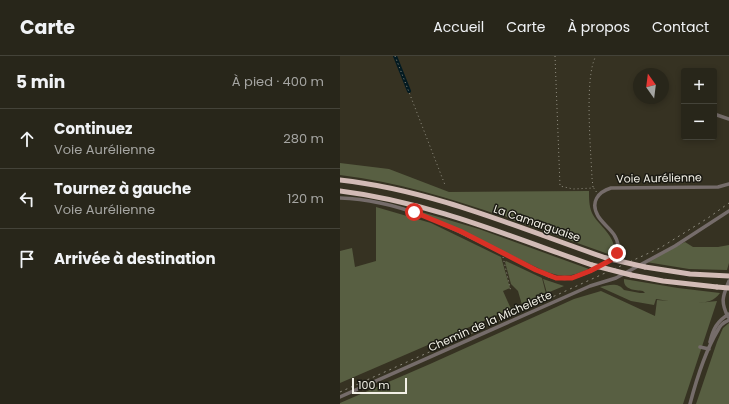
<!DOCTYPE html>
<html lang="fr">
<head>
<meta charset="utf-8">
<style>
	body { margin:0; font-family:Poppins,sans-serif; background:#302e23; color:#f1f3f6 }
	.controls { position:absolute; right:12px; top:12px; display:grid; overflow:hidden; border-radius:4px; box-shadow:0 2px 6px #0003 }
	.controls button { width:36px; height:36px; display:grid; place-items:center; padding:0; border:0; border-bottom:1px solid #444339; background:#28261a; color:#f1f3f6; font:20px sans-serif }
	.compass { position:absolute; left:293px; top:12px; width:36px; height:36px; border-radius:50%; background:#28261a; box-shadow:0 2px 6px #0003; rotate:346deg }
	.scale { position:absolute; left:12px; bottom:10px; width:55px; box-sizing:border-box; padding-left:4px; border:2px solid #f2f0e6; border-top:0; font-size:11px; line-height:14px; white-space:nowrap; color:#f2f0e6; -webkit-text-stroke:3px #1b1a13; paint-order:stroke }
	.stop { position:absolute; width:12px; height:12px; margin:-9px; border:3px solid #d93025; border-radius:50%; background:#fff }
	.stop.end { background:#d93025; border-color:#fff; box-shadow:0 1px 4px #0008 }
	.list { margin:0; padding:0; list-style:none }
	h2 { display:flex; justify-content:space-between; align-items:center; height:52px; margin:0; padding:0 16px; font-size:17px }
	h2 small { font-size:13px; font-weight:400; color:#a5a5a2 }
	.list li { display:grid; grid-template-columns:26px 1fr auto; gap:12px; align-items:center; box-sizing:border-box; height:60px; padding:0 16px; border-top:1px solid #444339 }
	.list b { display:block; font-size:15px; white-space:nowrap }
	.list p { margin:0; font-size:13px; white-space:nowrap; color:#a5a5a2 }
	.list em { font-size:13px; font-style:normal; color:#a5a5a2 }
	.icon { flex:none; width:22px; height:22px; fill:none; stroke:currentColor; stroke-width:2; stroke-linecap:round; stroke-linejoin:round }
	.map { position:relative; flex:none; width:389px; height:348px; overflow:hidden }
	header { display:flex; align-items:center; gap:24px; box-sizing:border-box; height:56px; padding:0 20px; background:#28261a; border-bottom:1px solid #444339 }
	header strong { font-size:19px }
	nav { display:flex; gap:22px; margin-inline-start:auto; font-size:14px }
	main { display:flex }
	aside { flex:1; background:#28261a }
	.map>svg:first-child { display:block }
	.green { fill:#585f42 }
	.lines { fill:none; stroke-linecap:round; stroke-linejoin:round }
	.canal { stroke:#031a21; stroke-width:4 }
	.path { stroke:#939083; stroke-width:1; stroke-dasharray:1 3; stroke-linecap:butt }
	.minor { stroke:#756c6a; stroke-width:3.5 }
	.highway { stroke:#d2bbb6; stroke-width:5 }
	.rail { stroke:#8d8a7d; stroke-width:1; stroke-dasharray:2 4; stroke-linecap:butt }
	.highway-bridge { stroke:#d2bbb6; stroke-width:5 }
	.route { stroke:#d93025; stroke-width:5 }
	.labels { text-anchor:middle; dominant-baseline:central; stroke-width:3; stroke-linejoin:round; paint-order:stroke }
	.street-label { font-size:11px; fill:#f2f0e6; stroke:#1b1a13 }
</style>
</head>
<body>
<header>
<strong>Carte</strong>
<nav><a>Accueil</a><a>Carte</a><a>À propos</a><a>Contact</a></nav>
</header>
<main>
<aside>
<h2>5 min<small>À pied · 400 m</small></h2>
<ul class="list">
<li><svg class="icon" aria-label="ahead" viewBox="0 0 24 24"><path d="M12 20V5M6 11l6-6 6 6"/></svg><div><b>Continuez</b><p>Voie Aurélienne</p></div><em>280 m</em></li>
<li><svg class="icon" aria-label="left" viewBox="0 0 24 24"><path d="M17 20v-9H6M10 6l-5 5 5 5"/></svg><div><b>Tournez à gauche</b><p>Voie Aurélienne</p></div><em>120 m</em></li>
<li><svg class="icon" aria-label="arrive" viewBox="0 0 24 24"><path d="M6 21V4h12l-3 4 3 4H6"/></svg><div><b>Arrivée à destination</b></div></li>
</ul>
</aside>
<div class="map">
<svg width="389" height="348" viewBox="0 0 389 348">
	<rect width="100%" height="100%" fill="#363222"/>
	<path class="green" d="M0,107L49,113L109,136L249,135C249,142 249,150 252,157C257,169 282,184 271,199L170,163L165,160L164,161C111,142 56,126 0,119Z
		M57,150L85,157L139,173L249,213C230,221 223,222 204,215L119,174Z
		M36,151L91,167L161,201L170,232L163,235L171,253L0,327V195L12,192L15,211L36,205Z
		M345,186L353,191H378L389,189V207L387,214L349,213L306,206Z
		M166,205L202,222L206,238L182,249L178,235L171,228L165,206Z
		M203,223L224,230L207,237Z
		M284,223L338,232L380,237C374,245 368,246 358,247L377,245L343,348H0V347L90,308L234,243L261,235L315,260L317,244L329,245L316,243L314,249L291,245L260,231C269,229 278,226 284,234L300,237H305L303,235C295,234 283,234 284,223Z
		M389,267V348H356L377,286L383,272Z"/>
	<g class="lines">
		<path class="canal" d="M55,0L69,35"/>
		<path class="path" d="M55,0L105,129
			M215,0L220,130L233,133L254,132L257,137
			M253,131L252,122C251,96 244,20 256,0
			M163,201L171,236"/>
		<path class="minor" d="M374,59H377L389,63
			M0,142C77,144 141,189 209,220C216,222 223,223 230,222C241,220 267,209 274,201C277,199 278,194 278,190C277,176 264,170 258,160C250,146 258,136 271,132L378,131L389,128
			M388,261C380,245 383,240 389,225
			M370,286C373,273 377,265 389,258
			M360,291L369,293
			M0,341L250,230L276,222L335,190L389,155
			M350,348C356,325 366,294 378,274C380,269 384,266 389,264"/>
		<path class="highway" d="M0,124C92,134 179,172 266,202
			M0,135C89,146 169,180 252,209
			M305,211L350,218L389,220
			M291,219L323,225L377,231"/>
		<path class="rail" d="M0,336L219,238L320,192L368,162L389,147"/>
		<path class="highway-bridge" d="M266,202L305,211
			M252,209L291,219
			M377,231L389,232"/>
	</g>
	<g class="lines">
		<path class="route" d="M74,156L120,175L196,214L216,222H232L250,215L271,204L277,197"/>
	</g>
	<g class="labels">
		<g class="street-label">
			<text transform="translate(319 122) rotate(-1)">Voie Aurélienne</text>
			<text transform="translate(197 167) rotate(19)">La Camarguaise</text>
			<text transform="translate(150 265) rotate(-24)">Chemin de la Michelette</text>
		</g>
	</g>
</svg>
<div class="controls">
<button>+</button>
<button>−</button>
</div>
<svg class="compass" viewBox="-18 -18 36 36"><path d="M0-13l5 13h-10z" fill="#e53935"/><path d="M0 13l5-13h-10z" fill="#a5a5a2"/></svg>
<div class="scale">100 m</div>
<div class="stop" style="left:74px;top:156px"></div>
<div class="stop end" style="left:277px;top:197px"></div>
</div>
</main>
</body>
</html>
